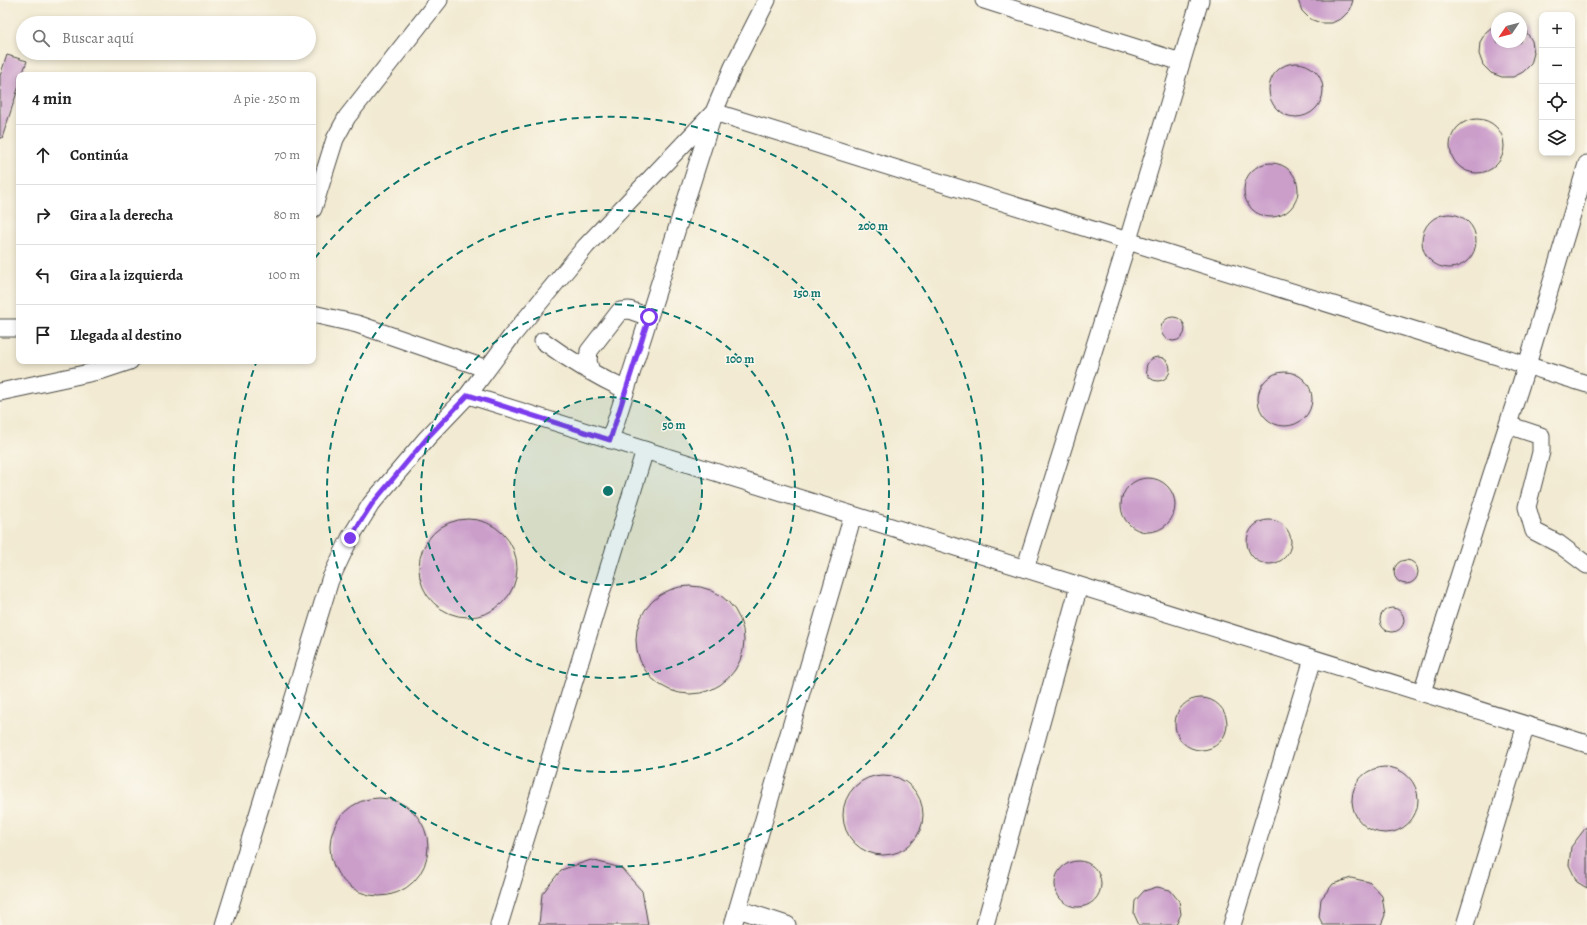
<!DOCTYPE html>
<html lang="es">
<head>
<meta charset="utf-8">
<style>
	body { margin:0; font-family:Alegreya,serif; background:#f2f2f2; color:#222 }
	.controls { position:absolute; right:12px; top:12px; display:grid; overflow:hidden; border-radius:8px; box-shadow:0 2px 6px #0003 }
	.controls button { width:36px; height:36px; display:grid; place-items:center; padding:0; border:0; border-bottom:1px solid #e0e0e0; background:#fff; color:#222; font:20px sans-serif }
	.compass { position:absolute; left:1491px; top:12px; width:36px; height:36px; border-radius:50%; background:#fff; box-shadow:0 2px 6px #0003; rotate:235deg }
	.stop { position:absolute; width:12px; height:12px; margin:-9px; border:3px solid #7c3aed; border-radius:50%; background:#fff }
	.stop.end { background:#7c3aed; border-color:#fff; box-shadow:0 1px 4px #0008 }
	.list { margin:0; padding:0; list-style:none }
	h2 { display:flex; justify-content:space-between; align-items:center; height:52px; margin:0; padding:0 16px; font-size:17px }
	h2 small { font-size:13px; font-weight:400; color:#767676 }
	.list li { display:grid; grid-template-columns:26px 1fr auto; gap:12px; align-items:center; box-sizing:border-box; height:60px; padding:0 16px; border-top:1px solid #e0e0e0 }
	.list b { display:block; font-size:15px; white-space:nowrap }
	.list em { font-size:13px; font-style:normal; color:#767676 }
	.icon { flex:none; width:22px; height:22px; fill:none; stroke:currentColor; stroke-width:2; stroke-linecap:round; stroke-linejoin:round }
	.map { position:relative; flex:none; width:1587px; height:925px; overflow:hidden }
	.search { position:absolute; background:#fff; box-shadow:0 2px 6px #0003; left:16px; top:16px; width:300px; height:44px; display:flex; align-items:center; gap:10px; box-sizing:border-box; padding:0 14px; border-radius:22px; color:#767676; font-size:15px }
	.panel { position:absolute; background:#fff; box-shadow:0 2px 6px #0003; left:16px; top:72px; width:300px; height:292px; border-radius:8px }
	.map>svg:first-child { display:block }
	.building { fill:#cb9eca }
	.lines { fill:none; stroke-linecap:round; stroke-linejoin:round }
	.minor-casing { stroke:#494844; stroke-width:19 }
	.minor { stroke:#fff; stroke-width:17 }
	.route { stroke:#7c3aed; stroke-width:5 }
	.ring { fill:none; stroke:#0f766e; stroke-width:2; stroke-dasharray:7 5 }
	.centre { fill:#0f766e; stroke:#fbf7ec; stroke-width:2 }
	.ring-label { font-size:12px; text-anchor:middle; font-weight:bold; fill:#0f766e; stroke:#fbf7ec; stroke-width:3; stroke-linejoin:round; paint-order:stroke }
</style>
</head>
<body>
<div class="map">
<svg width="1587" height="925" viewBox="0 0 1587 925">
	<rect width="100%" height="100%" fill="#fbf7ec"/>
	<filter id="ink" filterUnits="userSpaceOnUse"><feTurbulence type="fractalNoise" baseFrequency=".025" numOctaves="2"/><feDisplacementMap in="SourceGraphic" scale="8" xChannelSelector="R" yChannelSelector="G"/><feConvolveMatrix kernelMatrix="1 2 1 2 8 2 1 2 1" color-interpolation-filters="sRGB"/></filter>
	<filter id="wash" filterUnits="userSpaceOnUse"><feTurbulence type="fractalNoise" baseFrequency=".012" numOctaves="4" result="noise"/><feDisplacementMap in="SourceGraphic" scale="16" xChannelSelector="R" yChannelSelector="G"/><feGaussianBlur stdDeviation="0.9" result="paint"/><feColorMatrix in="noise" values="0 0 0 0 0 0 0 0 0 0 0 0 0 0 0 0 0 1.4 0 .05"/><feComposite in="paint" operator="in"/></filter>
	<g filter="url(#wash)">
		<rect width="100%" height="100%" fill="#f2ead2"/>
		<g id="blocks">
			<path class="building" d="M1298,0H1353L1350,10L1342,18L1332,23H1321L1310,19L1302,11Z
				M1497,23V42H1521V23L1532,41L1534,53L1531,64L1523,72L1513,77H1502L1491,73L1483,65L1479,54L1480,42L1486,32Z
				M7,55L27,61L22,75H19V86L2,138H0V76Z
				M1269 90a27 27 0 1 1 54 0a27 27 0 1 1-54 0Z
				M1450 146a27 27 0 1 1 54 0a27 27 0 1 1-54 0Z
				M1244 190a27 27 0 1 1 54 0a27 27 0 1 1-54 0Z
				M1422 241a27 27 0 1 1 54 0a27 27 0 1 1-54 0Z
				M1161 329a12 12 0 1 1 24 0a12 12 0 1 1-24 0Z
				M1146 369a12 12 0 1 1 24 0a12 12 0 1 1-24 0Z
				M1258 399a27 27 0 1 1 54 0a27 27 0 1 1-54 0Z
				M1121 505a27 27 0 1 1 54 0a27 27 0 1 1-54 0Z
				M419 568a49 49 0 1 1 98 0a49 49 0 1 1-98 0Z
				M1247 542a22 22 0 1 1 44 0a22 22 0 1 1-44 0Z
				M1394 572a12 12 0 1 1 24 0a12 12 0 1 1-24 0Z
				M636 640a54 54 0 1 1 108 0a54 54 0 1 1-108 0Z
				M1380 620a12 12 0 1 1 24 0a12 12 0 1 1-24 0Z
				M1175 724a26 26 0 1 1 52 0a26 26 0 1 1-52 0Z
				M1352 800a33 33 0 1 1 66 0a33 33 0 1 1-66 0Z
				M843 815a40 40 0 1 1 80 0a40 40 0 1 1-80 0Z
				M330 847a49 49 0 1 1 98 0a49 49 0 1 1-98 0Z
				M1587,826V888L1577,882L1569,865L1571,847Z
				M591,860L621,868L642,891L648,925H539L542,894L561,870Z
				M1055 884a23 23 0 1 1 46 0a23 23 0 1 1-46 0Z
				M1351,878L1369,882L1382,896L1385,915L1381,925H1323L1319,917L1321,899L1333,884Z
				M1157,887L1170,890L1179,901L1181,914L1176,925H1139L1134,914L1135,901L1144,891Z"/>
		</g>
	</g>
	<g filter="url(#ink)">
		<use href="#blocks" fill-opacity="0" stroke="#494844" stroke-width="1"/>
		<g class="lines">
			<defs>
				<path id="minor" d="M984,0L1181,62
					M313,209L335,139L347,117L439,0
					M313,314L357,324L487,369
					M0,328H19
					M543,341C569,360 596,376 626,390
					M591,372L588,361L589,351L620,311L629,310L649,317
					M0,392L103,370L130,361
					M468,395L1587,744
					M1508,425L1541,436V452L1527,507L1534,531L1559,544L1587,565
					M610,440L714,112L1587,384
					M1025,569L1128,240L1200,0
					M1422,692L1527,365L1587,164
					M738,909L787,925
					M224,925L330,580L350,538L371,504L427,438L468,395L511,337L586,246L714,112L733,67L767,0
					M499,925L645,450
					M733,925L853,515
					M985,925L1079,586
					M1232,925L1313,659
					M1465,925L1526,725"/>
			</defs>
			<use href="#minor" class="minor-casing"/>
			<use href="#minor" class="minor"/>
		</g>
	</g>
	<g class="lines" filter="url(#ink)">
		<path class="route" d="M350,538L372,504L427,438L468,395L610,440L649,317"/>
	</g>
	<circle cx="608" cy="491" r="94" fill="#0f766e" fill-opacity=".12"/>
	<g class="ring">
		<circle cx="608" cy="491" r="94"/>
		<circle cx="608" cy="491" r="187"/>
		<circle cx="608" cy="491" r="281"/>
		<path d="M315 258A375 375 0 1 1 256 363"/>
	</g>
	<circle cx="608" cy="491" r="6" class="centre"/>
	<g class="ring-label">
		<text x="873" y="230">200 m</text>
		<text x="807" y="297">150 m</text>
		<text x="740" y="363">100 m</text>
		<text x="674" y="429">50 m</text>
	</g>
</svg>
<div class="controls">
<button>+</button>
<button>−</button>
<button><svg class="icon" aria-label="locate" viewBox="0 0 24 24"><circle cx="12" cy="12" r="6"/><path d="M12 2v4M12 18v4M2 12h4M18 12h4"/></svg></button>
<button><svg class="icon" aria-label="layers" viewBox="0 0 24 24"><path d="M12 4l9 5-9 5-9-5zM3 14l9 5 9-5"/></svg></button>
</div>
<svg class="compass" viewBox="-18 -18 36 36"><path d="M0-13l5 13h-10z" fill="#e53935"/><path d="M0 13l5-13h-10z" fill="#767676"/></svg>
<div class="stop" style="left:649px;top:317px"></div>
<div class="stop end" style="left:350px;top:538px"></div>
<div class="search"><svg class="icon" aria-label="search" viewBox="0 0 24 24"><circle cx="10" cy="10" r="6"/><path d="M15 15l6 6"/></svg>Buscar aquí</div>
<section class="panel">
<h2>4 min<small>A pie · 250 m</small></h2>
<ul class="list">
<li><svg class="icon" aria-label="ahead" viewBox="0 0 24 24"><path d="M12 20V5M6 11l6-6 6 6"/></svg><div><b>Continúa</b></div><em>70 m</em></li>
<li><svg class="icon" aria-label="right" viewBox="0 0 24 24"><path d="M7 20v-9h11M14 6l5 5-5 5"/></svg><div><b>Gira a la derecha</b></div><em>80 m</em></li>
<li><svg class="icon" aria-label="left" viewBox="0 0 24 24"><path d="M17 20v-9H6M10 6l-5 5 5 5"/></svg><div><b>Gira a la izquierda</b></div><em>100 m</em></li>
<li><svg class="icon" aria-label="arrive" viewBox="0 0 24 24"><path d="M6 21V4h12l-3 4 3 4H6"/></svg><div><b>Llegada al destino</b></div></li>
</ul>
</section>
</div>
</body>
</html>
